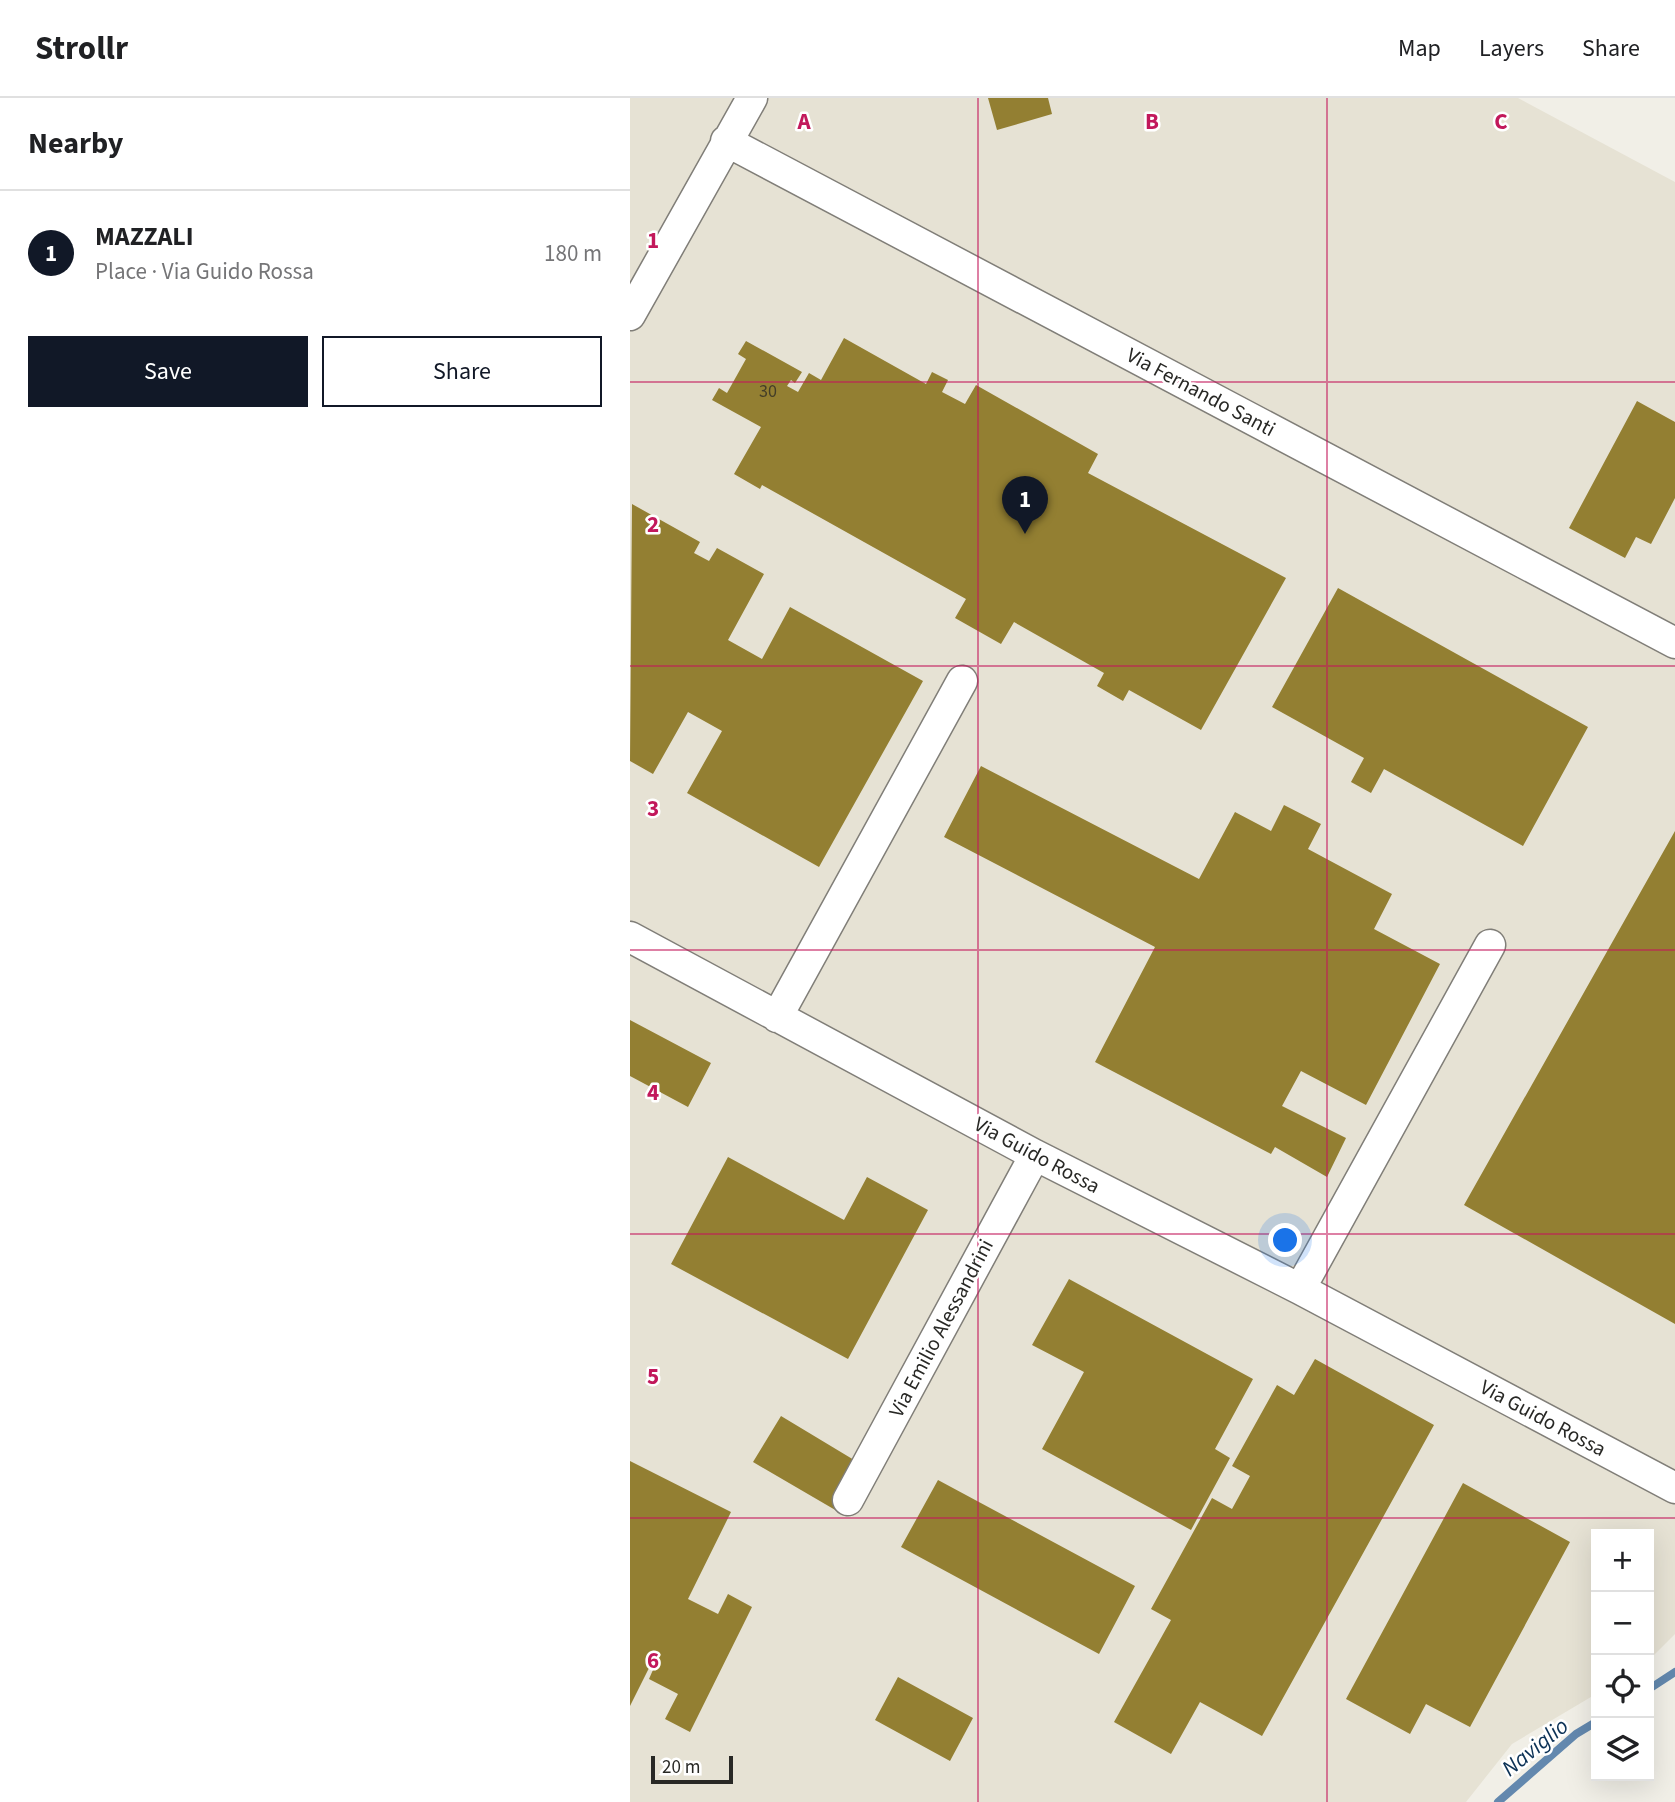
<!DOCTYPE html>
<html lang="en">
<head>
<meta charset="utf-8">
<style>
	body { margin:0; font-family:"Source Sans 3",sans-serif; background:#f2f2f2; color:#202124 }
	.controls { position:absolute; right:21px; bottom:21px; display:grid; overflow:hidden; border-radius:0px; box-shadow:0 7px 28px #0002 }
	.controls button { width:63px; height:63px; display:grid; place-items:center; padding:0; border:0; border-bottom:2px solid #e0e0e0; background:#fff; color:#202124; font:35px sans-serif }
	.scale { position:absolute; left:21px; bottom:18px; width:82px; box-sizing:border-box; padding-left:7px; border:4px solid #282825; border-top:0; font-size:19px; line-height:24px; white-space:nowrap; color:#282825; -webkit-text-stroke:5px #fff; paint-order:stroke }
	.you { position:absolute; left:656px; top:1143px; width:24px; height:24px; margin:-18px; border:5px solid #fff; border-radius:50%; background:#1a73e8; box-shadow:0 0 0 10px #1a73e833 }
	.badge { display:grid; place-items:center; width:46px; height:46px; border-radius:50%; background:#111827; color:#fff; font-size:23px; font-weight:700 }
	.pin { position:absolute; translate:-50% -58px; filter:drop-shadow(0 2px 4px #0008) }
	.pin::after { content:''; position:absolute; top:37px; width:24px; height:21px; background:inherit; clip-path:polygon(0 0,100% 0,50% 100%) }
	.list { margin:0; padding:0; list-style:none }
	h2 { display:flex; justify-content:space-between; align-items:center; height:91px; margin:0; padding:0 28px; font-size:30px }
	h2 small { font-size:23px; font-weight:400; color:#757577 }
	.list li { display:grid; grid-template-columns:46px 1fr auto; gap:21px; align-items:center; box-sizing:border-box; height:126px; padding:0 28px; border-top:2px solid #e0e0e0 }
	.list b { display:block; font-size:26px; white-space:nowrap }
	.list p { margin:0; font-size:23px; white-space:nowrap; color:#757577 }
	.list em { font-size:23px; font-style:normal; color:#757577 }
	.actions { display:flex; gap:14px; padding:21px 28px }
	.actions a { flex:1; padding:16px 0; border:2px solid #111827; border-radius:0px; text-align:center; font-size:24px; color:#111827 }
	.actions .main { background:#111827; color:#fff }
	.icon { flex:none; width:38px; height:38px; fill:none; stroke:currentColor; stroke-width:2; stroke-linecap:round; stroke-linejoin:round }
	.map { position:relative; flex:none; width:1045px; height:1704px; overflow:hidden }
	header { display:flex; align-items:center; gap:42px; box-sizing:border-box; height:98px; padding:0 35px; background:#fff; border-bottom:2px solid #e0e0e0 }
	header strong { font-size:33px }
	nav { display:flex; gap:38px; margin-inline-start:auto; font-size:24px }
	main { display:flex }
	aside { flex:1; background:#fff }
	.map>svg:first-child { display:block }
	.built { fill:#e6e2d4 }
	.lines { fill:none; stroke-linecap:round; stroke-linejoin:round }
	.stream { stroke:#6388ae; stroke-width:8 }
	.building { fill:#937f32 }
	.street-casing { stroke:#807e78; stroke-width:33 }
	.street { stroke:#fff; stroke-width:30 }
	.grid { fill:none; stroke:#c2185b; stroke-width:2; stroke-opacity:0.55 }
	.labels { text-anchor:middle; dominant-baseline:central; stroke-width:5; stroke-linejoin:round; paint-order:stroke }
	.number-label { font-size:18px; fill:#433e28 }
	.street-label { font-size:21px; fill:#282825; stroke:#fff }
	.water-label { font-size:23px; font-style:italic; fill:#0c3256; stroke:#fff }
	.grid-label { font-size:23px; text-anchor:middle; font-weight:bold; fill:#c2185b; stroke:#fff; stroke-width:5; stroke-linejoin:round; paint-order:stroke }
</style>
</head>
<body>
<header>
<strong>Strollr</strong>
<nav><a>Map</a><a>Layers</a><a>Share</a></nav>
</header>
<main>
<aside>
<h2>Nearby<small></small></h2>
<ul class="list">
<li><span class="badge">1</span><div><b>MAZZALI</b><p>Place · Via Guido Rossa</p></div><em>180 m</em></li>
</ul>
<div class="actions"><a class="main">Save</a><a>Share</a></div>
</aside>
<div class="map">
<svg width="1045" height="1704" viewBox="0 0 1045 1704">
	<rect width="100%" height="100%" fill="#f1efe7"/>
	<path class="built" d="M0,0H888L1045,84V1536L1019,1562V1436H966V1596L882,1646L836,1704H0Z"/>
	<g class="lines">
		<path class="stream" d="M1019,1591L1045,1574
			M868,1704L946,1636L966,1624"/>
	</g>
	<path class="building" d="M358,0H418L422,16L367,32Z
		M214,240L296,286L302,274L318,282L312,294L335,306L346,287L468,356L458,375L656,480L571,632L499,592L493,603L467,588L474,575L384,524L371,546L325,520L336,501L132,387L130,391L104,376L131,329L82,302L89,290L97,295L116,261L108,256L116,243L172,274L165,285L161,282L157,288L168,294L179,275L191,282Z
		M1007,303L1045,324V400L1021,446L1006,439L995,460L939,430Z
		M2,406L70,444L64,455L79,463L87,450L134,476L98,542L132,561L160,509L293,583L189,769L57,695L92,633L58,614L23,676L0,663Z
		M708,490L958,629L893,748L754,671L741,695L721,684L734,660L642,609Z
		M351,668L569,781L605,714L641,733L654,707L691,726L678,751L762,796L744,831L810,866L736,1007L671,973L652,1008L716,1040L697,1079L645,1049L641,1056L465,964L525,849L314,739Z
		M1045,733V1226L834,1107Z
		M0,922L81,965L58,1009L0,978Z
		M98,1059L214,1122L237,1079L298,1112L218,1261L41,1166Z
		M439,1181L623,1281L585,1351L600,1360L561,1432L412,1351L454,1274L402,1247Z
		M685,1261L804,1327L632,1638L570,1604L541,1656L484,1624L541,1522L521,1511L582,1400L602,1411L620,1378L602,1368L647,1287L664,1297Z
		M151,1318L234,1368L207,1413L123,1364Z
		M0,1363L101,1414L58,1501L88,1516L98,1496L122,1509L60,1634L35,1621L48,1596L19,1581L26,1565L22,1564L0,1608Z
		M308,1382L505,1488L469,1556L271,1449Z
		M833,1385L940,1444L840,1629L796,1606L780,1636L716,1601Z
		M268,1579L343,1620L320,1663L245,1622Z"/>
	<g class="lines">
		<defs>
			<path id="street" d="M96,43L1045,545
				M0,217L122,0
				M0,839L405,1057L670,1191L1045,1390
				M147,919L332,583
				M670,1191L860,847
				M218,1402L405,1057"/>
		</defs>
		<use href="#street" class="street-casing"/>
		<use href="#street" class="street"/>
	</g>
	<path class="grid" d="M348,0V1704M697,0V1704M0,284H1045M0,568H1045M0,852H1045M0,1136H1045M0,1420H1045"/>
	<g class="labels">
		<g class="number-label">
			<text x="138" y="293">30</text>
		</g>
		<g class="street-label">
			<text transform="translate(571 294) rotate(28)">Via Fernando Santi</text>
			<text transform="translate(407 1057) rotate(28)">Via Guido Rossa</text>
			<text transform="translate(311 1230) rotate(-62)">Via Emilio Alessandrini</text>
			<text transform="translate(913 1320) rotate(28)">Via Guido Rossa</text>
		</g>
		<g class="water-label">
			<text transform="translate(905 1649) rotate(-39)">Naviglio</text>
		</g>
	</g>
	<g class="grid-label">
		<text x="174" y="31">A</text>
		<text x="522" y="31">B</text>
		<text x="871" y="31">C</text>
		<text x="23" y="150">1</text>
		<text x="23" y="434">2</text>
		<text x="23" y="718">3</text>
		<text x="23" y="1002">4</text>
		<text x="23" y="1286">5</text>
		<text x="23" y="1570">6</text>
	</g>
</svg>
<div class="controls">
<button>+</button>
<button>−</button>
<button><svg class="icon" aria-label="locate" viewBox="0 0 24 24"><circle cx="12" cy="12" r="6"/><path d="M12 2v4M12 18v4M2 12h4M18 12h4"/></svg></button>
<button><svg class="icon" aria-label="layers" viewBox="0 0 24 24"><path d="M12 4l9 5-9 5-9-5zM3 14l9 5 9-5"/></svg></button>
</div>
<div class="scale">20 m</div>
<div class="you"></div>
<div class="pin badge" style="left:395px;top:436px">1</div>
</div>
</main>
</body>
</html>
